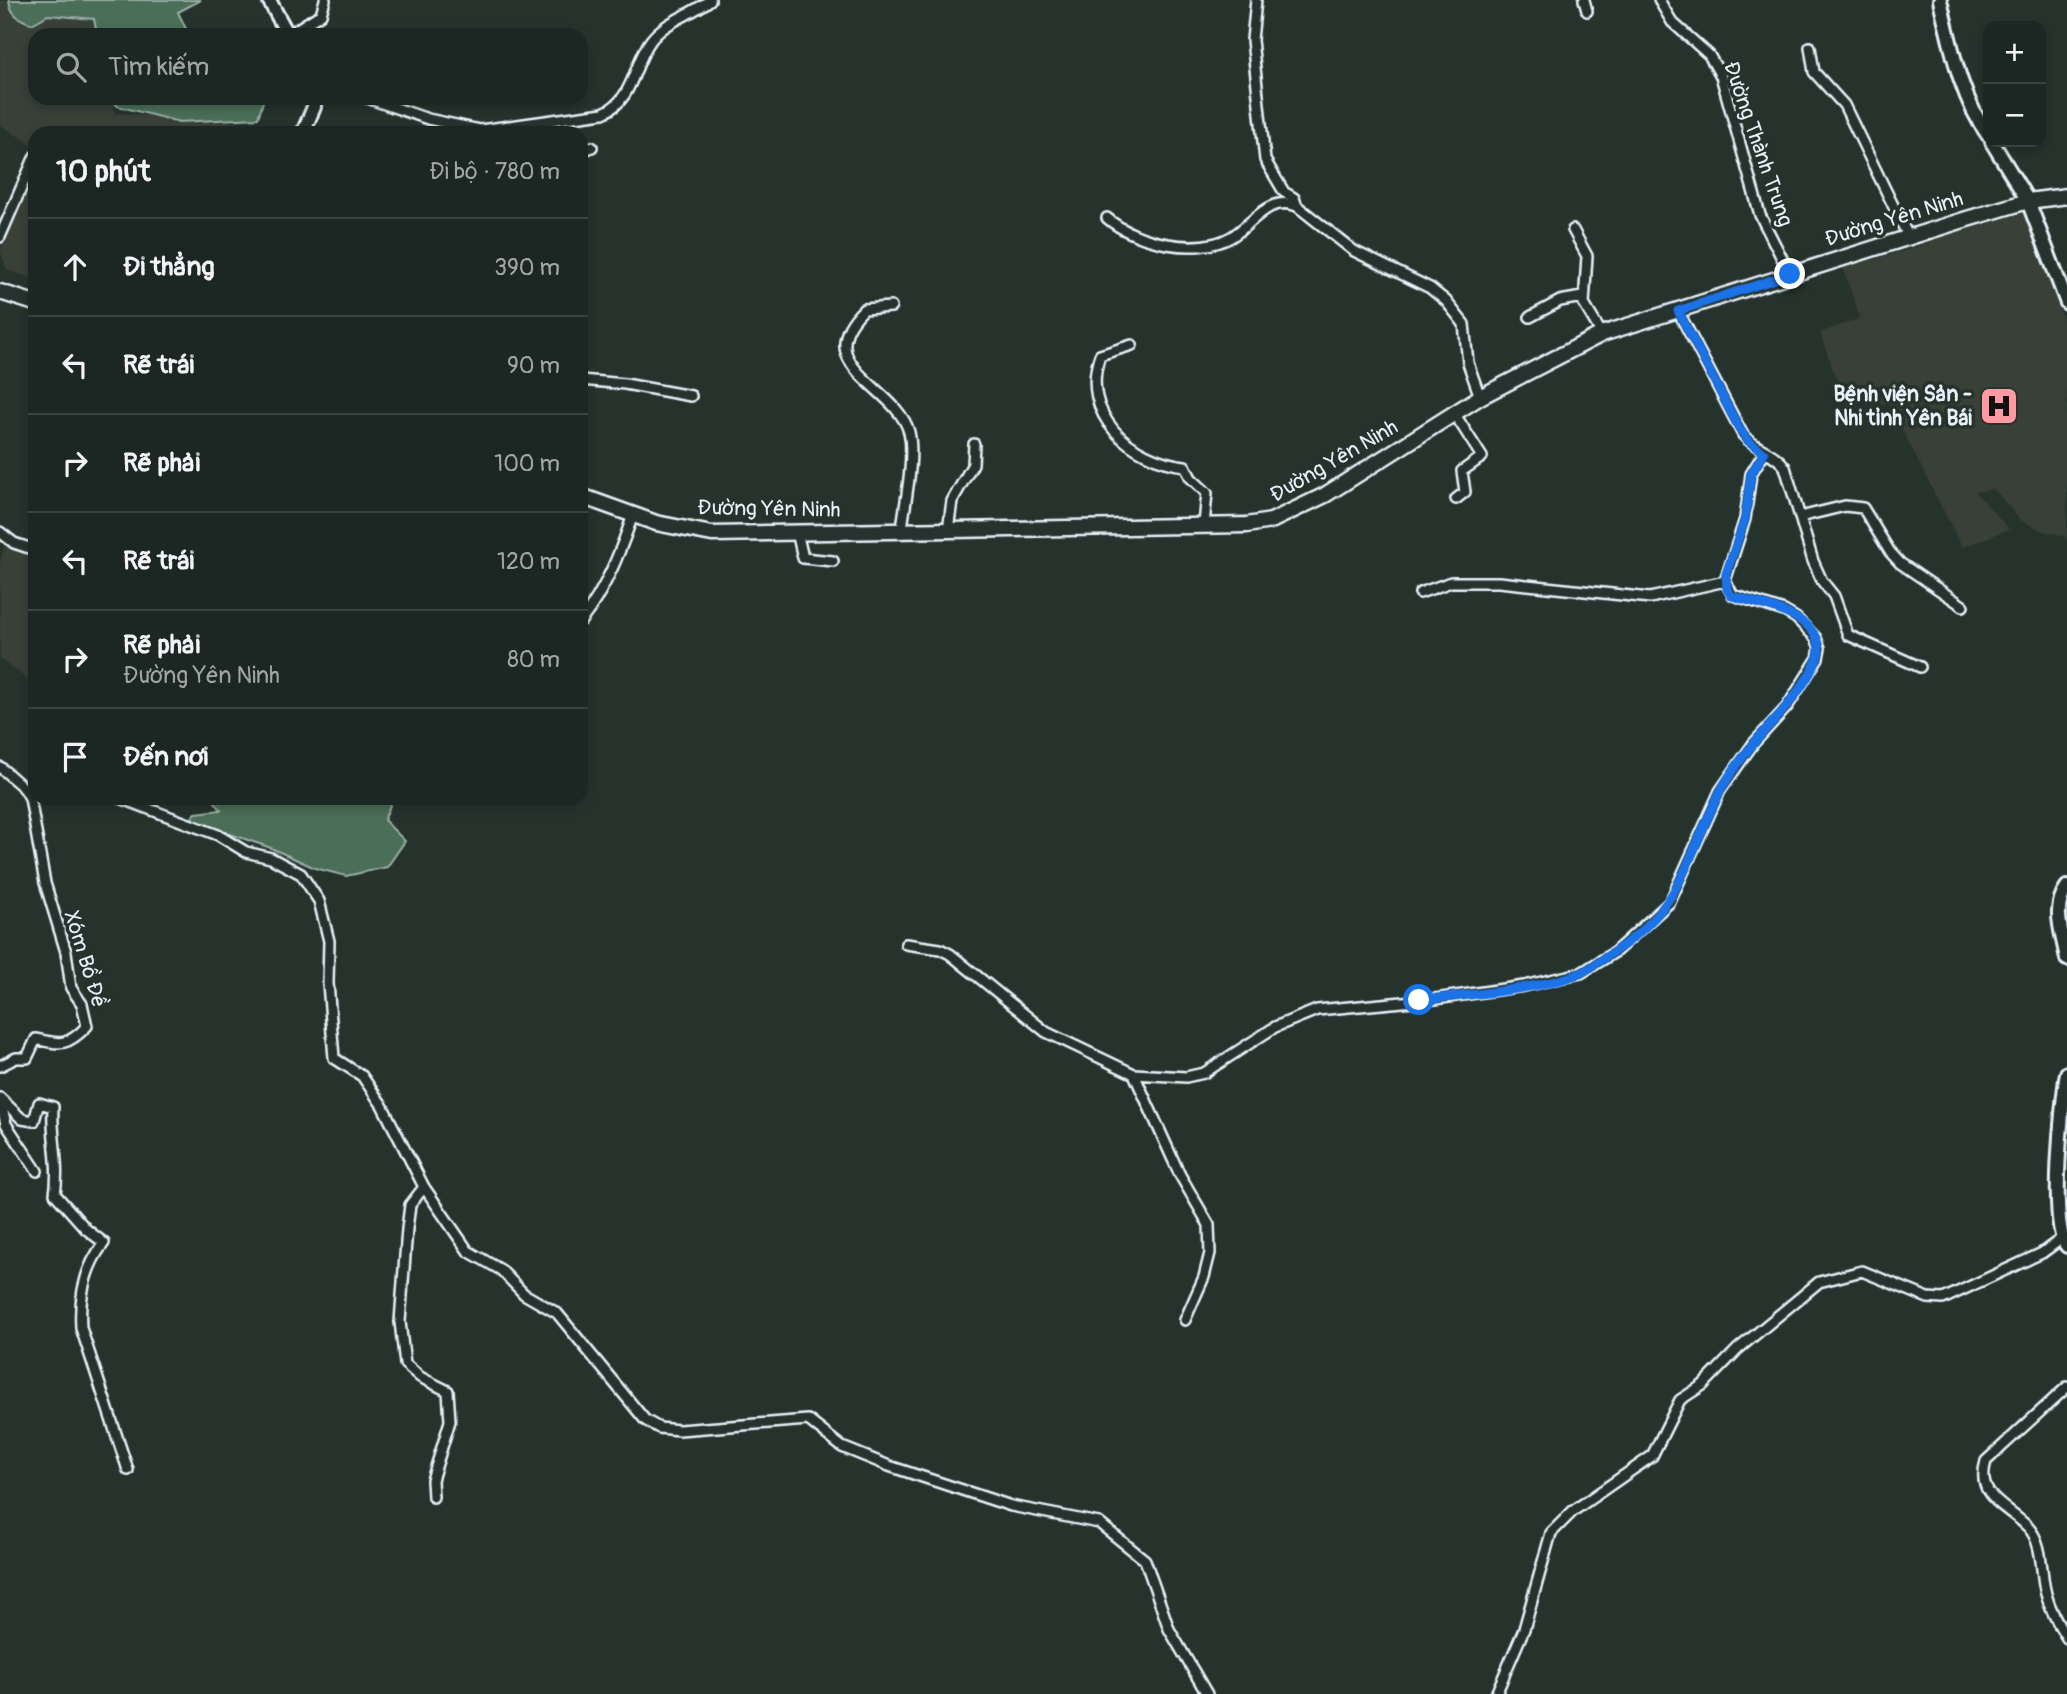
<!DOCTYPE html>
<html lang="vi">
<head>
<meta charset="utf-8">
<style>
	body { margin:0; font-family:Pangolin,sans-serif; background:#29322f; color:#f1f3f6 }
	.controls { position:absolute; right:21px; top:21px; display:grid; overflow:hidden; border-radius:14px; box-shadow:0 4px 10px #0003 }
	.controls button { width:63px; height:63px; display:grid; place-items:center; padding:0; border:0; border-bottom:2px solid #3a4340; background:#1c2622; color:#f1f3f6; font:35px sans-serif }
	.stop { position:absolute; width:21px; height:21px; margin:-16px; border:5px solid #1a73e8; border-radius:50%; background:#fff }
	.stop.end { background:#1a73e8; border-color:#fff; box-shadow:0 2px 7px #0008 }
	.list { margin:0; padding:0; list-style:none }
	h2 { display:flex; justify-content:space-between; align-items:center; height:91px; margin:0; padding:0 28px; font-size:30px }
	h2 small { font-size:23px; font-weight:400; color:#a0a5a5 }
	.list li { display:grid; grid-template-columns:46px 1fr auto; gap:21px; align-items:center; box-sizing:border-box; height:98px; padding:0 28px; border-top:2px solid #3a4340 }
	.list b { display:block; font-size:26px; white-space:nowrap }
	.list p { margin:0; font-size:23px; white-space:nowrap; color:#a0a5a5 }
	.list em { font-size:23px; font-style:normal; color:#a0a5a5 }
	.icon { flex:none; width:38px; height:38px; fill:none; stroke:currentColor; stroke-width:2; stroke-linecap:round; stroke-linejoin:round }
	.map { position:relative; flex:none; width:2067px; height:1694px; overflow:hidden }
	.search { position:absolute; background:#1c2622; box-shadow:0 4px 10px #0003; left:28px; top:28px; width:560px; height:77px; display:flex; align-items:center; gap:18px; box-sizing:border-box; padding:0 24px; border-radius:21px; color:#a0a5a5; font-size:26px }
	.panel { position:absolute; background:#1c2622; box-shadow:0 4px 10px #0003; left:28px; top:126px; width:560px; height:679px; border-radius:21px }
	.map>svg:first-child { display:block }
	.built { fill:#394037 }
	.green { fill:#4c6e58; stroke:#9ab0a8; stroke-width:2 }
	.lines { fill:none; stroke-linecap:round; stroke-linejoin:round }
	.street-casing { stroke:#e8f1f8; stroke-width:14 }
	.secondary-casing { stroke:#e8f1f8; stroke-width:18 }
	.primary-casing { stroke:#e8f1f8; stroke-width:19 }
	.street { stroke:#26332d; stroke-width:9 }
	.secondary { stroke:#26332d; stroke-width:12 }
	.primary { stroke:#26332d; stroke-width:14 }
	.route { stroke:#1a73e8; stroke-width:9 }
	.labels { text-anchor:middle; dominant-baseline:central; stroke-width:7; stroke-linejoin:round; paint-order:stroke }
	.street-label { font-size:21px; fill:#e8f1f8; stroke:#26332d }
	.poi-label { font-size:21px; font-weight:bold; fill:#e8f1f8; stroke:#26332d; text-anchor:end }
</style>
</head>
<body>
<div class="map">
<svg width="2067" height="1694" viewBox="0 0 2067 1694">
	<rect width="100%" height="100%" fill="#26332d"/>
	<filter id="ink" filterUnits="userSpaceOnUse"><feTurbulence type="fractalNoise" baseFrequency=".0143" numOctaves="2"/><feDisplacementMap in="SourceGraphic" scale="14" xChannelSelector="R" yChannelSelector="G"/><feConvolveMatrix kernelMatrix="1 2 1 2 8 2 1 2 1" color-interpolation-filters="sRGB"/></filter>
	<g filter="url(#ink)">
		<path class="built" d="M0,0L104,11L106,35H35V98H113L115,113L257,124L255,133H35V146L0,125Z
			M35,172V279L7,270L0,250Z
			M2011,211L2026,214L2067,330V542L2064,536L2043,531L2020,520L1994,489L1975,492L2009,529L1962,547L1889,404L1844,401L1820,333L1860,318L1843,268L1907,250Z
			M5,544L35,554V684L0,659V562Z"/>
		<path class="green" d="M9,0H201L178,12L189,35H97L94,19L48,15L32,24C19,19 11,15 9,0Z
			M112,98H264L258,118L179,122L117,106Z
			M212,798H393L384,820L405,841L387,867L346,876L315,868L271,848L190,820L196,813L221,810Z"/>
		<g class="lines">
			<defs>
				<path id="street" d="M1256,0L1252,40L1265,160L1284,192L1294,198L1297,206
					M1584,0L1587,11
					M1659,0L1672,22L1709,55L1721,76L1760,215L1790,274
					M288,35L321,14L325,0
					M1810,47L1814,72L1844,105L1908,236
					M367,98L428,119L480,130L603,113C634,100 633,64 651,40C667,20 691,15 710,0
					M581,152L592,147
					M1107,218C1135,243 1198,256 1231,237C1253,224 1268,195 1297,206L1354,251L1430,288L1446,301L1464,324L1468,363L1480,397
					M1573,230L1587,256L1584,304L1602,334
					M0,237L35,156
					M891,307L864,309C806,366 897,386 909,432C915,458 905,502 902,529
					M1678,311L1743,435C1755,449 1775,452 1785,467L1813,561L1822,581L1834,596L1848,635L1920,667
					M1530,317L1560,301L1582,297
					M1132,345L1100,355C1079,415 1131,460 1185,466L1191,478L1207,493L1204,525
					M581,380L625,384L691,396
					M1454,413L1482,457L1462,471L1465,492L1456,499
					M1800,517L1845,506L1863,508L1890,552L1900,563L1963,606
					M948,530L952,501L973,464L974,444
					M0,532L14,543L35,550
					M797,532L803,558L833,561
					M1420,593L1451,582H1499L1650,598L1725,581
					M581,621C606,589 620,552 633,515
					M0,767L24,788L30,798L45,883L66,952L71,988L82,1004L87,1026C68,1046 61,1045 36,1039L27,1058H16L0,1066
					M120,798L218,835L246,852L271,858L301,874L319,901L329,941L328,983L334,1058L362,1076L382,1105L424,1187L468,1251L501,1270L524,1294L557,1313L645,1420L659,1428L679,1430L808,1420L842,1447L889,1466L1011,1506L1099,1523L1145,1560L1169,1629L1207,1694
					M906,944L940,949L950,954L1046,1032L1134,1074L1180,1175L1209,1225L1210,1253L1204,1277L1185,1320
					M1134,1074L1186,1077L1204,1073L1275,1027L1317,1010L1435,999L1524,986L1581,973L1615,952L1670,902L1720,791L1753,744L1787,707L1818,658L1820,648L1816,638L1796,618L1784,611L1733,595L1725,581L1745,519L1751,474L1764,453
					M0,1098L22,1119L34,1121L39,1103L53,1107C51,1137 60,1163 55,1194L86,1229L104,1243C85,1267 79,1297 81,1328L128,1470
					M0,1100L6,1124L37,1171
					M424,1187L410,1205L407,1229L400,1322L405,1364L420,1377L448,1391L450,1421L432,1480L433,1497
					M2067,1387L1986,1461C1975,1498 2006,1505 2028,1527C2044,1544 2040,1573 2046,1594C2050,1610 2058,1624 2067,1638
					M1496,1694L1524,1629L1551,1533L1573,1511L1652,1456L1680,1400L1703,1385L1738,1349L1819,1282L1862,1271L1928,1298L1943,1299L2042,1253L2061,1239"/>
				<path id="secondary" d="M269,0L288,35
					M1940,0C1951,45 1960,97 1988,135
					M303,133L314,107V98
					M1992,142L2028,201L2067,303
					M2067,887C2051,909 2063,934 2067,959
					M2067,1073C2062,1102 2049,1228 2067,1246"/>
				<path id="primary" d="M0,292L35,303
					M581,496L656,523L712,534L1247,525L1271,521L1325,495L1480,397L1602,334L1967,219L2028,201L2067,196"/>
			</defs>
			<use href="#street" class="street-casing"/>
			<use href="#secondary" class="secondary-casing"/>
			<use href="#primary" class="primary-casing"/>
			<use href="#street" class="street"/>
			<use href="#secondary" class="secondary"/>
			<use href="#primary" class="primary"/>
		</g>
	</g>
	<g class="lines" filter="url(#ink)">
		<path class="route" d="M1419,1000C1461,996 1544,989 1581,973C1591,968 1602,960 1612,953C1682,908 1685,862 1719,794C1731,770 1751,746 1769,726C1783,711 1821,668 1819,647C1817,615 1757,603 1732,596L1727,590L1726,574L1745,519L1751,474L1764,453L1748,441L1739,428L1678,311L1790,274"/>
	</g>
	<defs>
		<symbol id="hospital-square" viewBox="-11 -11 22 22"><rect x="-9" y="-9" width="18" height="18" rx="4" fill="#ff9aa2" stroke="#26332d"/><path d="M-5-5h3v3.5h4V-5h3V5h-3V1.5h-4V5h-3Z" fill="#111"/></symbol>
	</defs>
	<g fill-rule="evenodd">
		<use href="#hospital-square" x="1977" y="384" width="44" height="44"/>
	</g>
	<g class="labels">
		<g class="street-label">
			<text transform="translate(1758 144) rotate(71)">Đường Thành Trung</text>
			<text transform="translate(1894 219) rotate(-17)">Đường Yên Ninh</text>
			<text transform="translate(1334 461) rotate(-30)">Đường Yên Ninh</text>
			<text transform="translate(769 509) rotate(1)">Đường Yên Ninh</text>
			<text transform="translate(85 959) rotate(73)">Xóm Bồ Đề</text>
		</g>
		<g class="poi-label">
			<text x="1972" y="394">Bệnh viện Sản -<tspan x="1972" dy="24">Nhi tỉnh Yên Bái</tspan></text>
		</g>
	</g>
</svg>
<div class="controls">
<button>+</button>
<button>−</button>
</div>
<div class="stop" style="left:1419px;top:1000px"></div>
<div class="stop end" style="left:1790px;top:274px"></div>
<div class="search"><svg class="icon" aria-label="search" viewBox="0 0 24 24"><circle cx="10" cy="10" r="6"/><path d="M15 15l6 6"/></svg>Tìm kiếm</div>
<section class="panel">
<h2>10 phút<small>Đi bộ · 780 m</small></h2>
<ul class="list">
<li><svg class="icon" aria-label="ahead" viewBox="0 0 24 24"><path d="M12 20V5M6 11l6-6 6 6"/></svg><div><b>Đi thẳng</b></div><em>390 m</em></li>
<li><svg class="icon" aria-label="left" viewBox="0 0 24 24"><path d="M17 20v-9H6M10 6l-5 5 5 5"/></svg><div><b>Rẽ trái</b></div><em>90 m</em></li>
<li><svg class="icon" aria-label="right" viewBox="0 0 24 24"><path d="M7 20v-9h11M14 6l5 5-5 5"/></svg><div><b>Rẽ phải</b></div><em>100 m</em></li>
<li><svg class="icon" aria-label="left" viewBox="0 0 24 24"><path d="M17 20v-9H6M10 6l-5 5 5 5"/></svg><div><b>Rẽ trái</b></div><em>120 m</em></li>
<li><svg class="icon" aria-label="right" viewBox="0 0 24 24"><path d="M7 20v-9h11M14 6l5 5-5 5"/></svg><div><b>Rẽ phải</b><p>Đường Yên Ninh</p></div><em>80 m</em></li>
<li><svg class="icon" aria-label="arrive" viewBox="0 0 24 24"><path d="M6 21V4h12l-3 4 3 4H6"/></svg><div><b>Đến nơi</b></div></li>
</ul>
</section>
</div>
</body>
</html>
